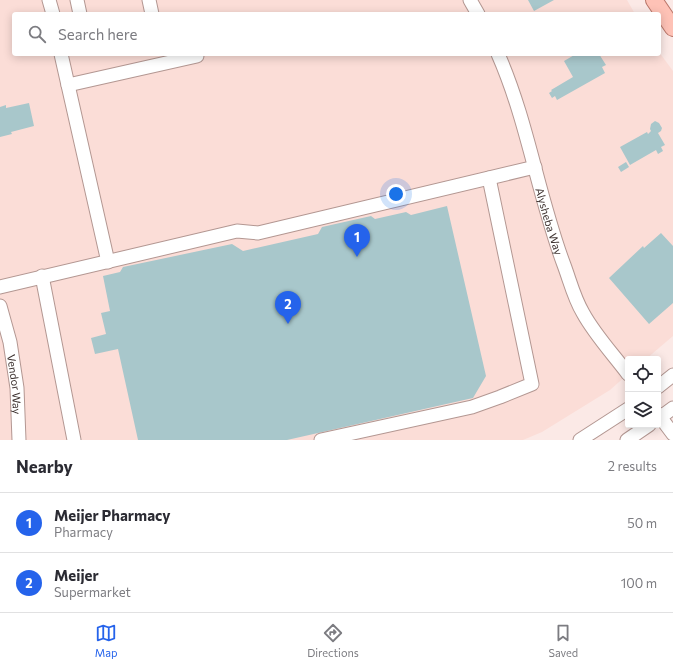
<!DOCTYPE html>
<html lang="en">
<head>
<meta charset="utf-8">
<style>
	body { margin:0; font-family:Commissioner,sans-serif; background:#f2f2f3; color:#2b2b33 }
	.controls { position:absolute; right:12px; bottom:12px; display:grid; overflow:hidden; border-radius:4px; box-shadow:0 2px 10px #0003 }
	.controls button { width:36px; height:36px; display:grid; place-items:center; padding:0; border:0; border-bottom:1px solid #e1e1e2; background:#fff; color:#2b2b33; font:20px sans-serif }
	.you { position:absolute; left:396px; top:194px; width:14px; height:14px; margin:-10px; border:3px solid #fff; border-radius:50%; background:#1a73e8; box-shadow:0 0 0 6px #1a73e833 }
	.badge { display:grid; place-items:center; width:26px; height:26px; border-radius:50%; background:#2563eb; color:#fff; font-size:13px; font-weight:700 }
	.pin { position:absolute; translate:-50% -33px; filter:drop-shadow(0 1px 2px #0008) }
	.pin::after { content:''; position:absolute; top:21px; width:14px; height:12px; background:inherit; clip-path:polygon(0 0,100% 0,50% 100%) }
	.list { margin:0; padding:0; list-style:none }
	h2 { display:flex; justify-content:space-between; align-items:center; height:52px; margin:0; padding:0 16px; font-size:17px }
	h2 small { font-size:13px; font-weight:400; color:#7c7c81 }
	.list li { display:grid; grid-template-columns:26px 1fr auto; gap:12px; align-items:center; box-sizing:border-box; height:60px; padding:0 16px; border-top:1px solid #e1e1e2 }
	.list b { display:block; font-size:15px; white-space:nowrap }
	.list p { margin:0; font-size:13px; white-space:nowrap; color:#7c7c81 }
	.list em { font-size:13px; font-style:normal; color:#7c7c81 }
	.icon { flex:none; width:22px; height:22px; fill:none; stroke:currentColor; stroke-width:2; stroke-linecap:round; stroke-linejoin:round }
	.map { position:relative; flex:none; width:673px; height:440px; overflow:hidden }
	.search { position:absolute; background:#fff; box-shadow:0 2px 10px #0003; left:12px; right:12px; top:12px; height:44px; display:flex; align-items:center; gap:10px; box-sizing:border-box; padding:0 14px; border-radius:4px; color:#7c7c81; font-size:15px }
	.sheet { height:172px; background:#fff }
	nav { display:flex; justify-content:space-around; align-items:center; box-sizing:border-box; height:56px; border-top:1px solid #e1e1e2; background:#fff; font-size:11px; color:#7c7c81 }
	nav a { display:grid; justify-items:center; gap:2px }
	nav .on { color:#2563eb }
	.map>svg:first-child { display:block }
	.built { fill:#fbddd7 }
	.building { fill:#a8c7cb }
	.lines { fill:none; stroke-linecap:round; stroke-linejoin:round }
	.minor-casing { stroke:#b39792; stroke-width:15 }
	.major-casing { stroke:#ba7669; stroke-width:18 }
	.minor { stroke:#fff; stroke-width:13 }
	.major { stroke:#fec2b6; stroke-width:16 }
	.labels { text-anchor:middle; dominant-baseline:central; stroke-width:4; stroke-linejoin:round; paint-order:stroke }
	.street-label { font-size:11px; fill:#3f3432; stroke:#fbfbfb }
</style>
</head>
<body>
<div class="map">
<svg width="673" height="440" viewBox="0 0 673 440">
	<rect width="100%" height="100%" fill="#fbe9e6"/>
	<path class="built" d="M0,0H627L635,14H14V54H659V52L673,71V336L646,359H628V374L610,390L542,432L523,440H0Z"/>
	<path class="building" d="M528,0H554L534,11Z
		M576,54H599L606,65L602,67L605,73L557,100L555,96L552,98L549,93L552,91L551,90L573,77L564,61Z
		M29,103L34,126L11,132L12,134L0,137V107L6,105V108Z
		M655,121L659,123L662,128L661,131L658,133L665,145L661,147L663,151L658,154L656,150L630,165L620,147L647,132L648,134L651,131L650,129L651,124Z
		M626,162L629,167L621,172L618,167Z
		M447,206L486,376L473,398L287,440H138L118,349L95,354L91,338L106,334L101,313L110,311L103,276L120,272L123,267L232,244L243,251L318,234L322,227L371,216L375,219L406,212L411,215Z
		M661,233L673,246V303L649,324L609,278L643,246L644,248Z"/>
	<g class="lines">
		<defs>
			<g id="minor">
				<path d="M49,0L53,14"/>
				<path d="M77,0L80,14"/>
				<path d="M149,0L152,14"/>
				<path d="M470,0L478,14"/>
				<path d="M61,54L108,262"/>
				<path id="s1" d="M498,54C528,122 538,196 564,265C570,281 574,298 583,313C595,335 613,354 628,374"/>
				<path d="M68,85L197,56"/>
				<path d="M42,276L74,440"/>
				<path d="M0,287L237,231L258,233L535,167"/>
				<path id="s2" d="M0,306L10,342L17,388L19,440"/>
				<path d="M658,387L673,375"/>
				<path d="M658,414L673,434"/>
				<path d="M658,419L673,408"/>
				<path d="M321,440L472,407L500,397L532,384L489,178"/>
				<path d="M580,440L628,409"/>
				<path d="M627,440L649,425"/>
			</g>
			<path id="major" d="M654,0L673,28"/>
		</defs>
		<use href="#minor" class="minor-casing"/>
		<use href="#major" class="major-casing"/>
		<use href="#minor" class="minor"/>
		<use href="#major" class="major"/>
	</g>
	<g class="labels">
		<g class="street-label">
			<text stroke="none"><textPath href="#s1" startOffset="175">Alysheba Way</textPath></text>
			<text stroke="none"><textPath href="#s2" startOffset="80">Vendor Way</textPath></text>
		</g>
	</g>
</svg>
<div class="controls">
<button><svg class="icon" aria-label="locate" viewBox="0 0 24 24"><circle cx="12" cy="12" r="6"/><path d="M12 2v4M12 18v4M2 12h4M18 12h4"/></svg></button>
<button><svg class="icon" aria-label="layers" viewBox="0 0 24 24"><path d="M12 4l9 5-9 5-9-5zM3 14l9 5 9-5"/></svg></button>
</div>
<div class="you"></div>
<div class="pin badge" style="left:357px;top:257px">1</div>
<div class="pin badge" style="left:288px;top:324px">2</div>
<div class="search"><svg class="icon" aria-label="search" viewBox="0 0 24 24"><circle cx="10" cy="10" r="6"/><path d="M15 15l6 6"/></svg>Search here</div>
</div>
<section class="sheet">
<h2>Nearby<small>2 results</small></h2>
<ul class="list">
<li><span class="badge">1</span><div><b>Meijer Pharmacy</b><p>Pharmacy</p></div><em>50 m</em></li>
<li><span class="badge">2</span><div><b>Meijer</b><p>Supermarket</p></div><em>100 m</em></li>
</ul>
</section>
<nav>
<a class="on"><svg class="icon" aria-label="map" viewBox="0 0 24 24"><path d="M3 6l6-2 6 2 6-2v14l-6 2-6-2-6 2zM9 4v14M15 6v14"/></svg>Map</a>
<a><svg class="icon" aria-label="directions" viewBox="0 0 24 24"><path d="M12 3l9 9-9 9-9-9zM9 14v-3h6M13 9l2 2-2 2"/></svg>Directions</a>
<a><svg class="icon" aria-label="saved" viewBox="0 0 24 24"><path d="M7 4h10v16l-5-4-5 4z"/></svg>Saved</a>
</nav>
</body>
</html>
